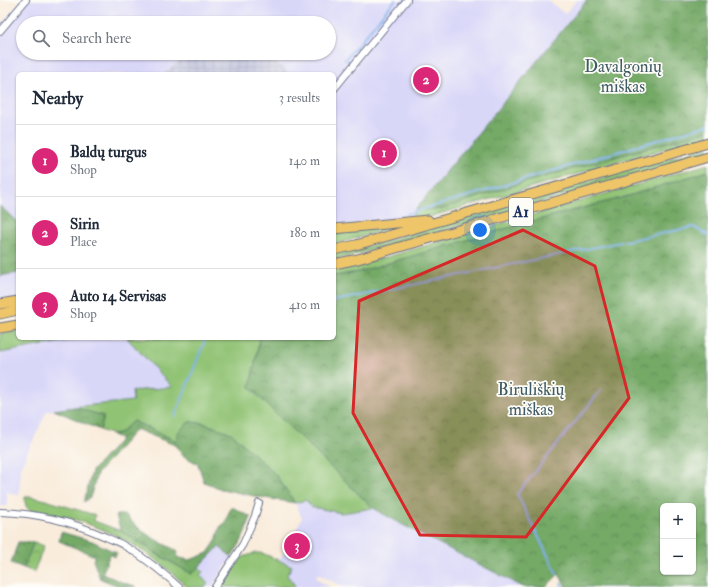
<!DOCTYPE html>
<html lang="en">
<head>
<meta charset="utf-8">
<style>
	body { margin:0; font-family:"IM FELL Double Pica",serif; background:#f6f6f7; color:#1f2937 }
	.controls { position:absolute; right:12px; bottom:12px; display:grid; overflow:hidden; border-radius:6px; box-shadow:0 1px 3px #0004 }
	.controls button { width:36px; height:36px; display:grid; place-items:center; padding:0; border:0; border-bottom:1px solid #e0e1e3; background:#fff; color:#1f2937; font:20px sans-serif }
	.you { position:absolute; left:480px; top:230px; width:14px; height:14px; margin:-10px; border:3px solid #fff; border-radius:50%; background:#1a73e8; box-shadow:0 0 0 6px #1a73e833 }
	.badge { display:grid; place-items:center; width:26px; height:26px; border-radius:50%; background:#db2777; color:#fff; font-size:13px; font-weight:700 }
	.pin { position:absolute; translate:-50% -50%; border:2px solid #fff; box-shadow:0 1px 4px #0006 }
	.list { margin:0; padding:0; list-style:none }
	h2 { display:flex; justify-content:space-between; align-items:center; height:52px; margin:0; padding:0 16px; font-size:17px }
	h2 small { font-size:13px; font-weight:400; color:#747a83 }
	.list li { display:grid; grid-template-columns:26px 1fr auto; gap:12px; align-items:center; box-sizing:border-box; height:72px; padding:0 16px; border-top:1px solid #e0e1e3 }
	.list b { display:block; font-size:15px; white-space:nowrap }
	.list p { margin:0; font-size:13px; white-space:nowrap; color:#747a83 }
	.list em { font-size:13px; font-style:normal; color:#747a83 }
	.icon { flex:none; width:22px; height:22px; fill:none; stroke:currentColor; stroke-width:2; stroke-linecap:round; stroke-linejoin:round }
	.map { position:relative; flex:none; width:708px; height:587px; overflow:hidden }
	.search { position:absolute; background:#fff; box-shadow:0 1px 3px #0004; left:16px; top:16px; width:320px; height:44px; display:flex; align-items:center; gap:10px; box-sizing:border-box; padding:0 14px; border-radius:22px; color:#747a83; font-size:15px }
	.panel { position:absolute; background:#fff; box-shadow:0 1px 3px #0004; left:16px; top:72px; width:320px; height:268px; border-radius:6px }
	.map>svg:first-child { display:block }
	.built { fill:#d9d7f8 }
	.industrial { fill:url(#industrial-grid) }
	.grass { fill:#91c374; stroke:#567969 }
	.forest { fill:url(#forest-crowns); stroke:#486c62; fill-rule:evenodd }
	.park { fill:url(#park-crowns); stroke:#567969 }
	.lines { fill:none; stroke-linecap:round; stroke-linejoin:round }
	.stream { stroke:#82b2ed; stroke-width:2 }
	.minor-casing { stroke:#69718a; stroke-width:8 }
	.highway-casing { stroke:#69718a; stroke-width:11 }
	.minor { stroke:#fff; stroke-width:6 }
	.highway { stroke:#eec569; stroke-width:9 }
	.marked { fill:#d62828; fill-opacity:0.2; stroke:#d62828; stroke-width:3; stroke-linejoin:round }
	.labels { text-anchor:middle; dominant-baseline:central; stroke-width:3.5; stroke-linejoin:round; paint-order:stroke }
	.shield { fill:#fdfcf7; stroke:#5f6c8c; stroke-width:1 }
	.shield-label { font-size:16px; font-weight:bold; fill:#1b2f5e }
	.park-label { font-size:17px; fill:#3e5b65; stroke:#fdfcf7 }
</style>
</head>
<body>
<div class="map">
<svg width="708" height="587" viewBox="0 0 708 587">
	<defs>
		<pattern id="industrial-grid" width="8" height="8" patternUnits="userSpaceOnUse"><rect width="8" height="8" fill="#c0c2dd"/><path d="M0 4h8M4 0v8" fill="none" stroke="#a4a7c0"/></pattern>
		<pattern id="forest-crowns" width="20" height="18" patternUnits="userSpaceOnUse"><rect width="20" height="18" fill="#74a966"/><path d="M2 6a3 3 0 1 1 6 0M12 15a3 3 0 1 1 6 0" fill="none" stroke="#5e8a57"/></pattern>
		<pattern id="park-crowns" width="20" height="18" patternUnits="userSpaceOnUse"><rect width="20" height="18" fill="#91c374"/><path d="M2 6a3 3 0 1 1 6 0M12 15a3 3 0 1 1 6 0" fill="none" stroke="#769f62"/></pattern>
	</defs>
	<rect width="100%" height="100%" fill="#fdfcf7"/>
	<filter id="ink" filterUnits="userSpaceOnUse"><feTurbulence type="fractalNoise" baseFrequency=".025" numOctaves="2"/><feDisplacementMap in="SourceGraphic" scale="8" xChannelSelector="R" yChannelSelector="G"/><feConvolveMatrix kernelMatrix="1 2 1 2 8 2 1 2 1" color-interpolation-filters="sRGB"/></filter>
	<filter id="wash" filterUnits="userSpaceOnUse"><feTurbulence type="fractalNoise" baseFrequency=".012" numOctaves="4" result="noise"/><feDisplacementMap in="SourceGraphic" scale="16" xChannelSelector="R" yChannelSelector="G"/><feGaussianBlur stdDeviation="0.9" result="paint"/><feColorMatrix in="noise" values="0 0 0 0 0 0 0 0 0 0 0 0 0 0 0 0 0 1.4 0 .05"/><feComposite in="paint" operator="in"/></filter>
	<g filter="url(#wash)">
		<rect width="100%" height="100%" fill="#f9ecdb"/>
		<path class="built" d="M22,0H548L565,14L577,0H587L415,210L411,220L334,226V74H290L265,53H329V23H230L227,21L225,23H23V53H189L163,74H18V223L0,206V25Z
			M18,273V303L0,306V276Z
			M81,338H127L173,387L132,391L133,401L103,404L47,411L21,466L19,495L12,494L7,491V506H0V353Z
			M306,500L342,513L373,508L401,524L523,587H344L318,574L316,577L321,582L330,587H296L287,575L291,566L279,560L282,556L302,518L295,503Z
			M219,547L232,557L212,587H205L208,584L200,575L203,572L199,567Z"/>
		<path class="industrial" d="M189,53H265L290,74H163Z"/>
		<path class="grass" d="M708,131V136L429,217L411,220L415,210L442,209L522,183Z
			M708,147V154L396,244L334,260V254L381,243L442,224Z
			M708,164V171L625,197L518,225L358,272L334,276V270L387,257Z
			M399,226L336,244H334V231Z
			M18,330V338H81L0,353V334Z
			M127,338H260L250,387L268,406L373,508L342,513L311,507L306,500L295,503L276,475L231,433L203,423L189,422L177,441L133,421L121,432L113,435L100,430L103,421V416L74,407L103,404L133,401L132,391L172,387Z
			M25,497H31L42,499L95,515L94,521L121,531L155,553L192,574L199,567L203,572L200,575L208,584L205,587H187C150,550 107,526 56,515C47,513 38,512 29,510C25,506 25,503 25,497Z
			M255,553H262L292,566L287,575L296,587H218L235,562L243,557Z"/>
		<path class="forest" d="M587,0H708V131L522,183L442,209L415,210Z
			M708,171V587H566L559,574L546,587H523L401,524L373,508L268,406L250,387L260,338H334V276L358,272L518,225L625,197ZM663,506H693V572H663Z
			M0,206L18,223V273L0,276Z
			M74,407L103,416V421L100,430L54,410Z
			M133,421L176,441L179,431L189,422L203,423L231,433L276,475L295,503L259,497L221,489L204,482L198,464L182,455L177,446L136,429L97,474L90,498L84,502L92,471L121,439L113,435L121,432Z
			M232,507L251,517L242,540L232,557L219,547L192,574L155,553L121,531L118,523L116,515H126C139,532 159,542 178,551L177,557L180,558L190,560L208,553L216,541L220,527L226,522L229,512Z
			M61,532L92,541L117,553L115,557L110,554L100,579L93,560L95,556L59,541Z
			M18,542H34L24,568L11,563Z
			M103,574L124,583L135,586V587H121L101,579Z"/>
		<path class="park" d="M34,542L44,546L34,572L24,568Z"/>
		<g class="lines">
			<path class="stream" d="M345,60L395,0
				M333,74L334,73
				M407,214L708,125
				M334,301L693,227L708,235
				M175,416L206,338
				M557,574L517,494L601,390
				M561,583L563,587"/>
		</g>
	</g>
	<g filter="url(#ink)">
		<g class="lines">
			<defs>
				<path id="minor" d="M0,31L26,0
					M334,89L407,0
					M0,512C36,513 73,522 106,537C112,540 118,542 123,545C143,556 162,572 179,587
					M215,587L243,544L255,516L259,503"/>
				<path id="highway" d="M334,229L428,220
					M334,250L356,245L419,227L708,143
					M334,264L358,259L431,238L708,157
					M0,304L18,301
					M0,314L18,310
					M0,328L18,325"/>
			</defs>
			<use href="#minor" class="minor-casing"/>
			<use href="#highway" class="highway-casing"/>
			<use href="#minor" class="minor"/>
			<use href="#highway" class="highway"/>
		</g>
	</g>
	<path class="marked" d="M523,230L595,266L629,398L526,537L420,535L353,413L359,301Z"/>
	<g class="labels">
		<rect class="shield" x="509" y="198" width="24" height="28" rx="3"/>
		<g class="shield-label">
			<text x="521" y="212">A1</text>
		</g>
		<g class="park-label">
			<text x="623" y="66">Davalgonių<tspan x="623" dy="20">miškas</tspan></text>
			<text x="531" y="389">Biruliškių<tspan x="531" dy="20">miškas</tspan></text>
		</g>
	</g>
</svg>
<div class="controls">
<button>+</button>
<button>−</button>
</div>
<div class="you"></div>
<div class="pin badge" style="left:384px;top:153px">1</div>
<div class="pin badge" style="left:426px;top:80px">2</div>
<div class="pin badge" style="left:297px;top:546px">3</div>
<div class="search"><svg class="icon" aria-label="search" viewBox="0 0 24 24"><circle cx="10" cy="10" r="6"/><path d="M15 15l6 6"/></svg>Search here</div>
<section class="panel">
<h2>Nearby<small>3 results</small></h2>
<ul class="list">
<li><span class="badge">1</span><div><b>Baldų turgus</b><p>Shop</p></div><em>140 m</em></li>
<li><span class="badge">2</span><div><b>Sirin</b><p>Place</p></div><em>180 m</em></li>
<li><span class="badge">3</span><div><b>Auto 14 Servisas</b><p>Shop</p></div><em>410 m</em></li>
</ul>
</section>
</div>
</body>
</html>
